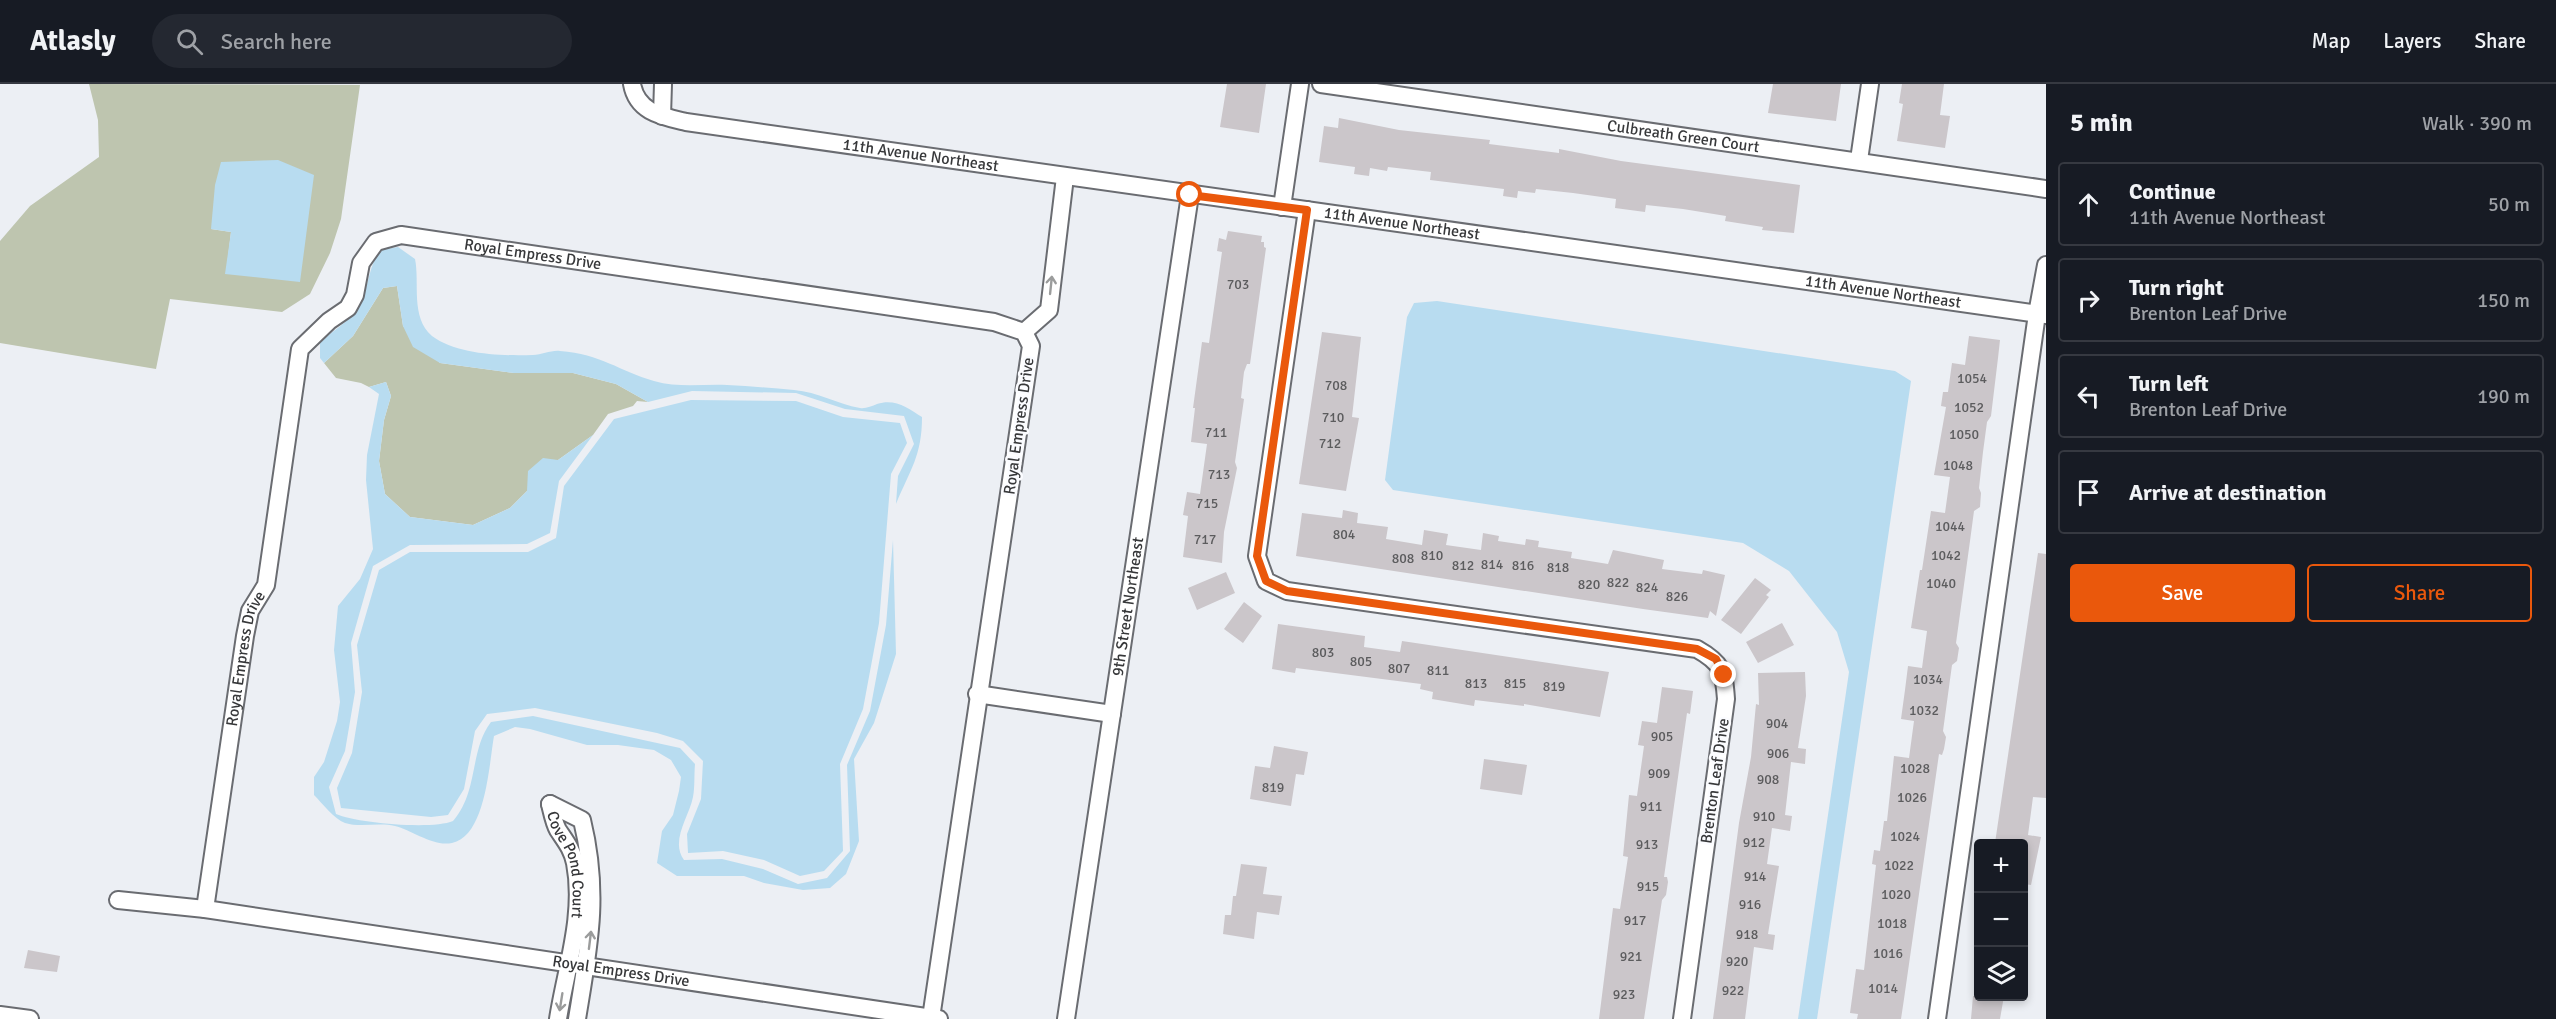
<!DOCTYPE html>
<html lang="en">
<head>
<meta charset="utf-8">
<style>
	body { margin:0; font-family:Signika,sans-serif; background:#242831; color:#f1f3f6 }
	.controls { position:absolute; right:18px; bottom:18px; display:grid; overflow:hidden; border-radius:6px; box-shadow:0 3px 9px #0003 }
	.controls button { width:54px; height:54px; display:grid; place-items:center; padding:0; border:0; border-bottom:2px solid #363941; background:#171b24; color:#f1f3f6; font:30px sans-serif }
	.stop { position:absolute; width:18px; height:18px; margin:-14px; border:4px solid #ea580c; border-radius:50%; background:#fff }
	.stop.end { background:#ea580c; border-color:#fff; box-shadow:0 2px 6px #0008 }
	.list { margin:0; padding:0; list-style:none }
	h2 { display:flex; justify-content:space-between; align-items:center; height:78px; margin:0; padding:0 24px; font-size:26px }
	h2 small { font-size:20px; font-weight:400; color:#9ea1a6 }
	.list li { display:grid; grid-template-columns:39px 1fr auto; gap:18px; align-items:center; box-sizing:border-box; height:84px; margin:0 12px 12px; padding:0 12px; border:2px solid #363941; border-radius:6px }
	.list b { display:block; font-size:22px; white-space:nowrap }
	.list p { margin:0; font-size:20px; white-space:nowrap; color:#9ea1a6 }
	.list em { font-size:20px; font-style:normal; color:#9ea1a6 }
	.actions { display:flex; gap:12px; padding:18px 24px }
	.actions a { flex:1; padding:14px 0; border:2px solid #ea580c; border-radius:6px; text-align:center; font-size:21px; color:#ea580c }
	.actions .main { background:#ea580c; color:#fff }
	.icon { flex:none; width:33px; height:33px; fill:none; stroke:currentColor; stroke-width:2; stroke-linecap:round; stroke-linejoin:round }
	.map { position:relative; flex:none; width:2046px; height:935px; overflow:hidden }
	header { display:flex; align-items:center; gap:36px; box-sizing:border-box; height:84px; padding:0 30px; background:#171b24; border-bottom:2px solid #363941 }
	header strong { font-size:28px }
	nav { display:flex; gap:33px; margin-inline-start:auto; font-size:21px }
	.search { width:420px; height:54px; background:#242831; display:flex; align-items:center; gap:15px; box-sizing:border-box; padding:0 21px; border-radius:33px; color:#9ea1a6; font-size:22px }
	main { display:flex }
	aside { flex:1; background:#171b24 }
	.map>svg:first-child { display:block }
	.green { fill:#bec5af; fill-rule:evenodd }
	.water { fill:#b8dcf0 }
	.building { fill:#cbc6ca }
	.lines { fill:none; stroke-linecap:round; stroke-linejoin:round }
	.minor-casing { stroke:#6a6c71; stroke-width:20 }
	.minor { stroke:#fff; stroke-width:16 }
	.oneway { stroke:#9b9c9c }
	.route { stroke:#ea580c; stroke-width:8 }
	.labels { text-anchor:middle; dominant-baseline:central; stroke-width:5; stroke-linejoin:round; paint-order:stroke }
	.number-label { font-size:14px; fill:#5c5c5e }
	.street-label { font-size:16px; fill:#37383a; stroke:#fbfcff }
</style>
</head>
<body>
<header>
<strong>Atlasly</strong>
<div class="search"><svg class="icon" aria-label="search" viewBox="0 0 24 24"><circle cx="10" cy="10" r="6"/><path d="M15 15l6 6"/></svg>Search here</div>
<nav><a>Map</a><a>Layers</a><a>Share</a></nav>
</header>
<main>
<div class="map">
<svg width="2046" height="935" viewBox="0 0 2046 935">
	<rect width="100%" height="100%" fill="#eceff4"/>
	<path class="green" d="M89,0L360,1L341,135L330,169L310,210L282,228L170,215L156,285L0,259V157L30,122L99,73L98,36ZM313,92L226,190L231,148L211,145Z
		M397,202L403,242L440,279L514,289H573L616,300L648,318L637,317L633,322L608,330L593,351L558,376L510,424L473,441L410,433L385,410L379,377L384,336L391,312L386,298L369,303L361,299L336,294L324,279L353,252L383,204Z"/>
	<path class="water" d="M278,76L314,91L300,198L225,190L231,148L211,145L215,101L221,78Z
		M398,163L415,175C420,199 410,233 432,252C457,271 504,272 533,271C542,271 551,266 560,267C601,270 619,287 654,297C678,304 702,300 727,301C749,302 772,304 794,306C818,308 837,320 860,324C865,325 872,322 877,320C895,314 908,324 922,333C922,372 910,386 896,420L898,392L914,360L904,332L845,325L796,309L692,307L648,318L616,300L573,289H514L440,279L413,263L403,242L397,202L383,204L353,252L324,279L320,274V259C330,248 347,239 356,227C369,208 367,185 380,166Z
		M1437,217L1895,287L1911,297L1817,935H1798L1849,588L1837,548L1789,487L1743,459L1393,406L1385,396L1407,233L1414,219Z
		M386,298L391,312L384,336L379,377L385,410L410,433L473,441L510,424L527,407L528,387L543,374L558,376L593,351L559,397L550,449L527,460L410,461L373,482L351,559L355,608L345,667L329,703L336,730C356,739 432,746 453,737C479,707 469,667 491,638L533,632L680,664L695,680C694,691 695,703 693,713C689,733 670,757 684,776L722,775L763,785L798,800L827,794L850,767L847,681L870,627L886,541L893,456L896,570L874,639L854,675L859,757L846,790L830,804L803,806L764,799L744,792H677L657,779L662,747L673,731L679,707L681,693L671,676L654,666L618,661H587L530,645L515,643L494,652C489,680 486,752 452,759C433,763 412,746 395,742C378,738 361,744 345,739C334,735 322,719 314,711V693L324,678L337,637L340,618L334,566L338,522L360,495L373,465L366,396L367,371L379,310L369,303Z
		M691,316L796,317L843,333L900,339L907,359L891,390L879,539L863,625L840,680L843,767L824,787L800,792L764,776L723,767L688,769L687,750L701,715L703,677L683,657L657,649L535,624L487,630L475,647L464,705L448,731L431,733L341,724L337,704L352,669L362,608L357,561L379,486L410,468H528L556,454L564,402L614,335Z"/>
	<path class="building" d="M1227,0H1266L1259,49L1220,43Z
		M1773,0H1841L1836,37L1768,29Z
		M1902,0H1944L1940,31L1950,32L1945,64L1897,57L1903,20L1899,19Z
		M1339,34L1399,46L1490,56L1489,60L1559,69V65L1621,77L1800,101L1794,149L1762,146L1763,143L1725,137L1726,132L1683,125L1646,121L1645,128L1615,124L1616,115L1573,109L1536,105L1535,109L1518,107L1517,114L1503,112L1504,105L1430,96L1431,88L1388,83L1387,87L1370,84L1369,92L1354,90L1355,83L1319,78L1324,42L1338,44Z
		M1228,147L1262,152L1261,158H1264V163L1266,164L1250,280H1247L1244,288L1241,314L1244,315L1235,378L1237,384L1224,448L1222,479L1183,473L1188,432L1183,431L1187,408L1200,410L1207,360L1191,358L1195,324H1193L1202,258L1209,259L1222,168L1217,167L1219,154L1226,156Z
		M1322,248L1361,253L1352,333L1359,334L1346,407L1299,400Z
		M1969,252L2000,256L1998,274L1991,332L1987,338L1983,368L1979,404L1981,409L1980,423L1974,427L1970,457L1956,559L1959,564L1957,577L1952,581L1943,647L1946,653L1944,665L1942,671L1939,670L1904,915L1901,935H1857L1858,930L1850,929L1856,885L1864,886L1876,781L1872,780L1874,766L1880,767L1884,737H1887L1894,672L1909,674L1914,637L1901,635L1905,606L1908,582L1922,584L1927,547L1911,544L1920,486H1922L1931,427L1945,429L1950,393L1934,391L1946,323L1941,322L1943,308H1948L1952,279L1965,281Z
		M1343,426L1358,429L1357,439L1388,443L1386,455L1422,461L1424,446L1448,450L1446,461L1481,466L1483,449L1499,452L1498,457L1525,461L1526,455L1539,457L1538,463L1572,468L1571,474L1608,480L1613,466L1664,476L1662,485L1702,490L1703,486L1725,491L1716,532L1710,527L1708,534L1643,525L1296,472L1302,429L1342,434Z
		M2038,469L2046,470V714L2033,713L2028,751L2041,753L2031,801L2024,800V759H1995Z
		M1226,488L1235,509L1197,526L1188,504Z
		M1755,494L1771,506L1766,511L1769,513L1741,550L1721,536Z
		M1244,518L1262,532L1243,559L1224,545Z
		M1782,539L1794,561L1758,579L1746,558Z
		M1278,540L1365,552L1364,563L1400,568L1402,557L1609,588L1600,633L1524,620V622L1475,616L1474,622L1432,615L1433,608L1420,605L1421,600L1296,584L1295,589L1272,585Z
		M1805,588L1806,612L1798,664L1806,665L1805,680L1791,678L1785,731L1792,732L1790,747L1772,744L1767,780L1779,782L1768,850L1775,851L1773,866L1754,863L1745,935H1713L1739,739L1751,673L1756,620L1759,621L1758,589Z
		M1662,603L1693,607L1690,630L1687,629L1664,793H1667L1668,798L1666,811L1662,816L1644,935H1599L1613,824L1620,825L1628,773L1623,772L1629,711L1637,712L1644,662L1638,661L1642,637L1657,639Z
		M1274,662L1308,668L1304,691L1296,690L1291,722L1250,715L1255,682L1270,684Z
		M1484,675L1527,681L1522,711L1480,705Z
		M1241,780L1267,783L1263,810L1282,812L1279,831L1257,828L1254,855L1223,850L1225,831H1231L1233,812H1236Z
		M28,866L60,872L57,888L24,884Z
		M1973,912H2004L2000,935H1971Z"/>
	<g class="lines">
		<defs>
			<g id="minor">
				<path id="s1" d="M632,0C637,28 661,32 686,38L2046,231"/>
				<path id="s2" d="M1321,0L2046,105"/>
				<path d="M662,32L663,0"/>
				<path d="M1859,76L1870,0"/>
				<path d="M1282,123L1300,0"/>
				<path d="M1307,126L1257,472L1266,497L1287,507L1697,565C1722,579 1724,587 1726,615L1682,935"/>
				<path d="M1024,248L1049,226L1065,93"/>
				<path d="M977,610L1112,630"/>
				<path d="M550,720L582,736C600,810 589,862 577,935"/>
				<path id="s3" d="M550,720C552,728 554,739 558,746C566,758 572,765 575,779C585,831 566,884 558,935"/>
				<path id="s4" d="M118,816L205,825L939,935"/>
				<path id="s5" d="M205,825L245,552L250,527L266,501L300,265L329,237L348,224L355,211L361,179L376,158L401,151L994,238L1024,248L1031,262L931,934"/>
				<path d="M0,931L30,935"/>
				<path id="s6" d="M1066,935L1190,111"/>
				<path d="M1937,935L2037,230L2046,181"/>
			</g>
		</defs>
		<use href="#minor" class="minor-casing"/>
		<use href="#minor" class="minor"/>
	</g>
	<defs><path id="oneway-shaft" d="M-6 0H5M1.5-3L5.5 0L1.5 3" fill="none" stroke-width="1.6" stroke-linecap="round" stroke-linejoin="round" transform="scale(1.5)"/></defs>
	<g class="oneway">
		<use href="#oneway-shaft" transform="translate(1051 201) rotate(-84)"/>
		<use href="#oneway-shaft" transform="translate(590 856) rotate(-83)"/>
		<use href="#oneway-shaft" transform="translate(561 918) rotate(99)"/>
	</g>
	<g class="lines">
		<path class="route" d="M1190,111L1307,126L1257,472L1266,497L1287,507L1697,565L1716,575L1724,591"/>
	</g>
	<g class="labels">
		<g class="number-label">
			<text x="1238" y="200">703</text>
			<text x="1972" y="294">1054</text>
			<text x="1336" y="301">708</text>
			<text x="1969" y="323">1052</text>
			<text x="1333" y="333">710</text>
			<text x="1216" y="348">711</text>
			<text x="1964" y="350">1050</text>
			<text x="1330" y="359">712</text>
			<text x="1958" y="381">1048</text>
			<text x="1219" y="390">713</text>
			<text x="1207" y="419">715</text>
			<text x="1950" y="442">1044</text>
			<text x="1344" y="450">804</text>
			<text x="1205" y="455">717</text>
			<text x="1432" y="471">810</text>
			<text x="1946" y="471">1042</text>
			<text x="1403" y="474">808</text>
			<text x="1492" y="480">814</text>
			<text x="1463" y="481">812</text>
			<text x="1523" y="481">816</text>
			<text x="1558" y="483">818</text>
			<text x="1618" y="498">822</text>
			<text x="1941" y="499">1040</text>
			<text x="1589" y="500">820</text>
			<text x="1647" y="503">824</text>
			<text x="1677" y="512">826</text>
			<text x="1323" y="568">803</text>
			<text x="1361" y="577">805</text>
			<text x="1399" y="584">807</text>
			<text x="1438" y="586">811</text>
			<text x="1928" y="595">1034</text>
			<text x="1476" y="599">813</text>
			<text x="1515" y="599">815</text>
			<text x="1554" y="602">819</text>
			<text x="1924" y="626">1032</text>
			<text x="1777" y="639">904</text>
			<text x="1662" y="652">905</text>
			<text x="1778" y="669">906</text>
			<text x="1915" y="684">1028</text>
			<text x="1659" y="689">909</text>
			<text x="1768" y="695">908</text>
			<text x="1273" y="703">819</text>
			<text x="1912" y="713">1026</text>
			<text x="1651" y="722">911</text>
			<text x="1764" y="732">910</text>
			<text x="1905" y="752">1024</text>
			<text x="1754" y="758">912</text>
			<text x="1647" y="760">913</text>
			<text x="1899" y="781">1022</text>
			<text x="1755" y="792">914</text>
			<text x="1648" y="802">915</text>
			<text x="1896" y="810">1020</text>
			<text x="1750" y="820">916</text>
			<text x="1635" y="836">917</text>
			<text x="1892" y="839">1018</text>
			<text x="1747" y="850">918</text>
			<text x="1888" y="869">1016</text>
			<text x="1631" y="872">921</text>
			<text x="1737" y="877">920</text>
			<text x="1883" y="904">1014</text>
			<text x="1733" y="906">922</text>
			<text x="1624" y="910">923</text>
		</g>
		<g class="street-label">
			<text stroke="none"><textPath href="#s2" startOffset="366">Culbreath Green Court</textPath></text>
			<text stroke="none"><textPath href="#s1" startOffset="308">11th Avenue Northeast</textPath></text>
			<text stroke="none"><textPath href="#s1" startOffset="794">11th Avenue Northeast</textPath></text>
			<text stroke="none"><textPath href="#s5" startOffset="866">Royal Empress Drive</textPath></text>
			<text stroke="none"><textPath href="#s1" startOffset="1280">11th Avenue Northeast</textPath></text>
			<text transform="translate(1019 342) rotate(-82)">Royal Empress Drive</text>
			<text stroke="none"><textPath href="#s6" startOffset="417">9th Street Northeast</textPath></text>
			<text stroke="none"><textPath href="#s5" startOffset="254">Royal Empress Drive</textPath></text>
			<text transform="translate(1715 697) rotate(-82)">Brenton Leaf Drive</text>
			<text stroke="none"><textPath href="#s3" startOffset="64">Cove Pond Court</textPath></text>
			<text stroke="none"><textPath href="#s4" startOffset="508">Royal Empress Drive</textPath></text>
		</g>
	</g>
</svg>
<div class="controls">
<button>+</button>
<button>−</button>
<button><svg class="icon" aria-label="layers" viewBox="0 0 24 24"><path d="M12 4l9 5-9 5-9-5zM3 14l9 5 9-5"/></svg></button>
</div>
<div class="stop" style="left:1190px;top:111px"></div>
<div class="stop end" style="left:1724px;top:591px"></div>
</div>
<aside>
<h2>5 min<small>Walk · 390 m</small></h2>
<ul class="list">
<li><svg class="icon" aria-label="ahead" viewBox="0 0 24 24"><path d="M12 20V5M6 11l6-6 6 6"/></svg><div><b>Continue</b><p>11th Avenue Northeast</p></div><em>50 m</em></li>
<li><svg class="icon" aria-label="right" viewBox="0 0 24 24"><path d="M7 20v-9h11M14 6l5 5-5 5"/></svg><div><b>Turn right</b><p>Brenton Leaf Drive</p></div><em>150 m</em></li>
<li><svg class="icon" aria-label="left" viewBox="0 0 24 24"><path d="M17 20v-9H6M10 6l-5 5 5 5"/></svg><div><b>Turn left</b><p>Brenton Leaf Drive</p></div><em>190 m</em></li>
<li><svg class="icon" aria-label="arrive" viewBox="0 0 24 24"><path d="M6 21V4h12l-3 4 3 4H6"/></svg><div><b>Arrive at destination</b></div></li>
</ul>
<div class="actions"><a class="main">Save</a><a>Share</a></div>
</aside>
</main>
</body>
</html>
